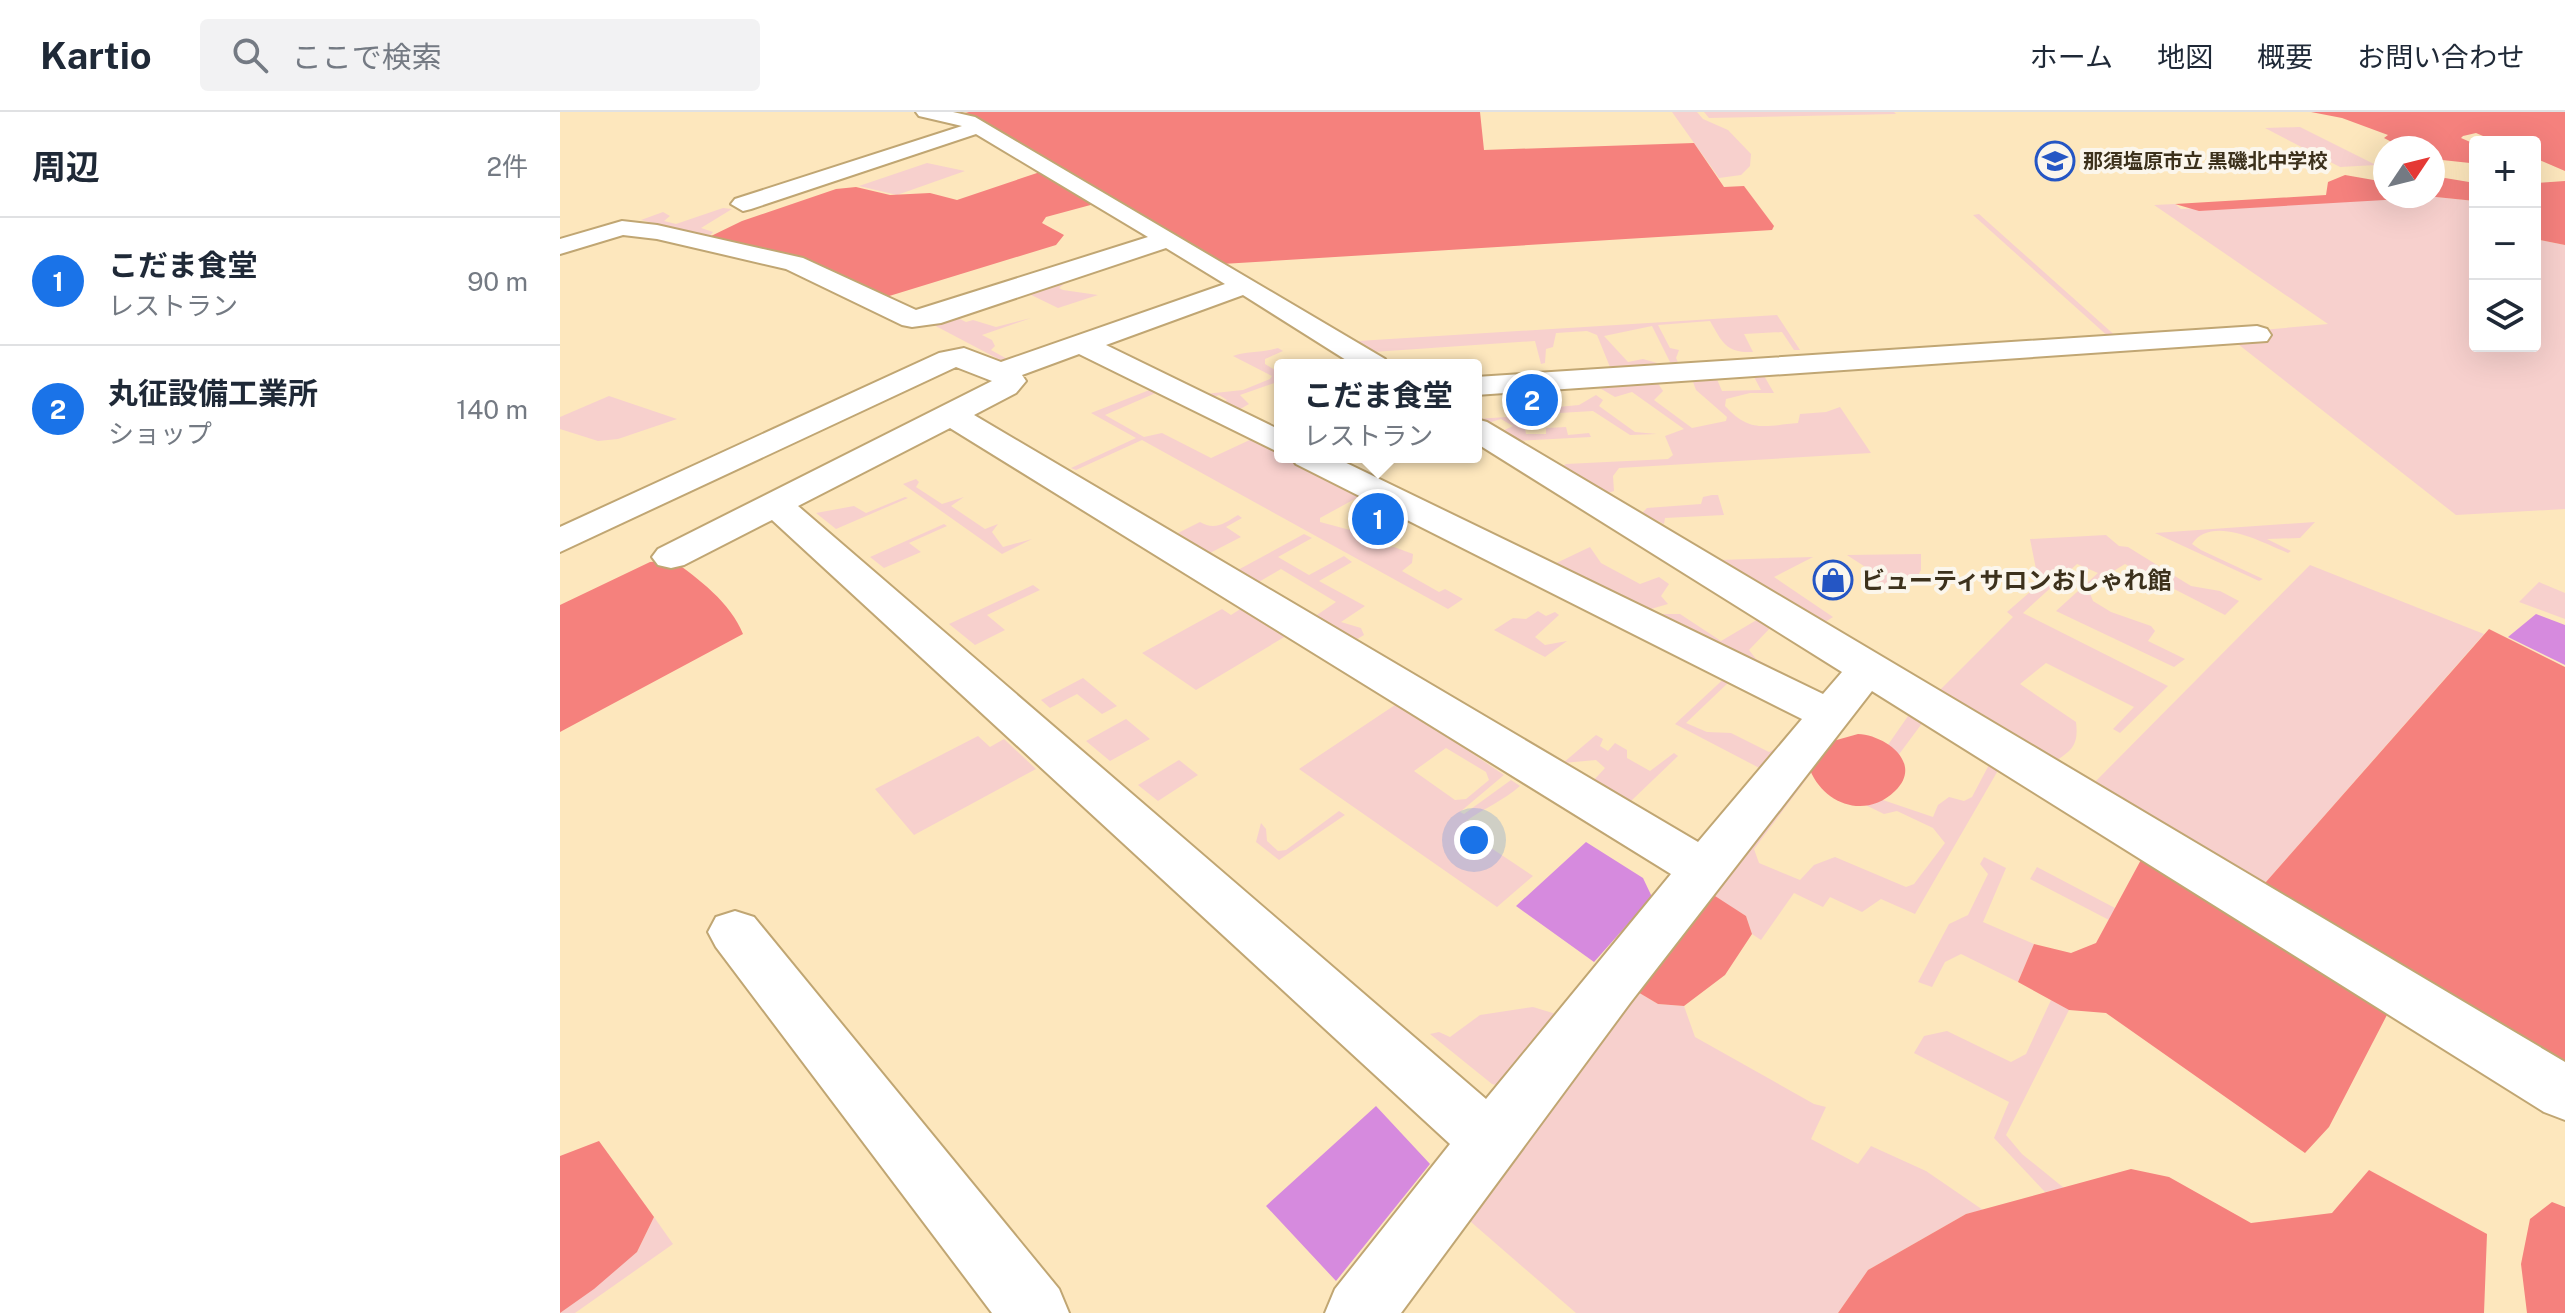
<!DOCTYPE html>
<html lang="ja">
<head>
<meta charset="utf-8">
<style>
	body { margin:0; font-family:"Public Sans","Noto Sans JP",sans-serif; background:#f2f2f3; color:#1f2937 }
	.controls { position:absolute; right:24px; top:24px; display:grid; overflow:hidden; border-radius:8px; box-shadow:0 8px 32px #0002 }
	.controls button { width:72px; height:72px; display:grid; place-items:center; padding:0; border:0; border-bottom:2px solid #e0e1e3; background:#fff; color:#1f2937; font:40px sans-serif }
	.compass { position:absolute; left:1813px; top:24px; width:72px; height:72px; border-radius:50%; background:#fff; box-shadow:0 8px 32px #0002; rotate:55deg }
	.you { position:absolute; left:914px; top:728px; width:28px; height:28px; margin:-20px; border:6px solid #fff; border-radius:50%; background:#1a73e8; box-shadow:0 0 0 12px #1a73e833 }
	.badge { display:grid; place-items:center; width:52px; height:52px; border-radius:50%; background:#1a73e8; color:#fff; font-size:26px; font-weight:700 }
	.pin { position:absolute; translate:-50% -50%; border:4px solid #fff; box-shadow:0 2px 8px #0006 }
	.popup { position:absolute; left:714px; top:247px; width:208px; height:104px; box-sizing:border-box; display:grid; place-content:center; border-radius:8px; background:#fff; filter:drop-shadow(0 2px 6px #0005); font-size:26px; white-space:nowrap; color:#747a83 }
	.popup b { font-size:30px; color:#1f2937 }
	.popup::after { content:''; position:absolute; left:50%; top:100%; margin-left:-16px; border:16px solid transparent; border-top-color:#fff }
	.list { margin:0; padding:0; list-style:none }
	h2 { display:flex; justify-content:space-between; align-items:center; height:104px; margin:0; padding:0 32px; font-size:34px }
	h2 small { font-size:26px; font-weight:400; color:#747a83 }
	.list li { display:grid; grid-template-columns:52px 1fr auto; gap:24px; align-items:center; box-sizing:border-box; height:128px; padding:0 32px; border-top:2px solid #e0e1e3 }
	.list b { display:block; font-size:30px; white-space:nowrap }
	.list p { margin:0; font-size:26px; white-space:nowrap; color:#747a83 }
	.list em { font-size:26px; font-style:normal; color:#747a83 }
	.icon { flex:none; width:44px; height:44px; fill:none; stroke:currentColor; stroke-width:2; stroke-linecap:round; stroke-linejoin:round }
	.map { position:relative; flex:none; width:2005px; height:1201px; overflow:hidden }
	header { display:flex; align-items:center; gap:48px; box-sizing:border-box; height:112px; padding:0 40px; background:#fff; border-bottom:2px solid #e0e1e3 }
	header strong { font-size:38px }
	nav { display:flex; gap:44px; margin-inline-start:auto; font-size:28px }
	.search { width:560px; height:72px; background:#f2f2f3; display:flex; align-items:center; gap:20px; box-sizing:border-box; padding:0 28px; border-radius:8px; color:#747a83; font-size:30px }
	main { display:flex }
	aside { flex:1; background:#fff }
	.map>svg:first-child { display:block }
	.green { fill:#f7d0cd; fill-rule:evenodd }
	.forest { fill:#f5817d }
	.water { fill:#d68ade }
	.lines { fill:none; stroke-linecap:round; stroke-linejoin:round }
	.minor-casing { stroke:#c0a673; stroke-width:4 }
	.minor { fill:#fff; fill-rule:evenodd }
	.labels { text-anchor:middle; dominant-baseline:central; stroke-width:8; stroke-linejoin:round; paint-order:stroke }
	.far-poi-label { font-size:20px; font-weight:bold; fill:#3c311c; stroke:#fbf6ec; text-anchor:start }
	.poi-label { font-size:24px; font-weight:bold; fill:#3c311c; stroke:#fbf6ec; text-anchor:start }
</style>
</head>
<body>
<header>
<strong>Kartio</strong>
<div class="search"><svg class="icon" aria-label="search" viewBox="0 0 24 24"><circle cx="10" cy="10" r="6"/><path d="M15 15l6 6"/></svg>ここで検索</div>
<nav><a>ホーム</a><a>地図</a><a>概要</a><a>お問い合わせ</a></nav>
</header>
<main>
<aside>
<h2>周辺<small>2件</small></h2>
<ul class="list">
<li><span class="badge">1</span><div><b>こだま食堂</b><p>レストラン</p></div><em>90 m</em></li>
<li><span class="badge">2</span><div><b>丸征設備工業所</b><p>ショップ</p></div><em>140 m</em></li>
</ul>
</aside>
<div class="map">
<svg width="2005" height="1201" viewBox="0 0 2005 1201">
	<rect width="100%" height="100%" fill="#fde7bd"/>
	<path class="green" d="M1112,0H1137L1143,7L1168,18L1191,42L1190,54L1181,63L1159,66Z
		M1144,0H1334L1336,2L1149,6Z
		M1740,15L1816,53L1780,55L1705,16Z
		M367,51L405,59L337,83L299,74Z
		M1877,85L1915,89V234H1975V127L2005,133V397L1896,403L1674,229L1702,218L1768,212L1594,93L1615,92L1621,97Z
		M163,96L172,97L141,116L153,120L149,125L81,108L103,100L110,104L104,109L116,112Z
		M1419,102L1559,227H1551L1413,103Z
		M498,169L504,172L499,176L503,178L538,183L498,196L465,180Z
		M392,203L406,210L413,208L436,215L471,206L422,223L432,228L435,234L431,238L449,248L444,250L370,211Z
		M1217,203L1240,238H1234L1222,220L1184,222L1193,240C1167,241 1163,232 1150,209L1098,213L1110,236L1119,238L1116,246L1120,255L1113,256L1092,214L1044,224L1068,250L1083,247L1097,251L1096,257L1052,260L1037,223L1027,219L996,221L993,235L986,237L985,251L981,252L975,229L813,240L798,229Z
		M718,236L723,239L705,247V252L720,261V269L680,283L689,292L675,300L659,293L667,288L659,283L647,288L645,282L683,278L710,267L712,264L673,244C687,239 702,241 718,236Z
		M1203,262L1214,281H1190L1166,287L1165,294C1190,321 1203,314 1238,311L1240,302L1266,300L1280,295L1311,341L1059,356L1053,364L1054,379L1045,382L1000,356L1006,352L1108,347L1113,343L1105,324L1124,317L1072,280L1055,285L1038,275L1097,270L1103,279L1094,288L1132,316L1166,309L1167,305L1136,278L1132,267L1156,265L1162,279L1201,278L1193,263Z
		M592,277L598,280L545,303L584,325L602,321L651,346L694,326L720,339V345H733L804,382L760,406V410L790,418L819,437L834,435L853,442L852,451L842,459L879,480L885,477L903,487L888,497L582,328L516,358L511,356L576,326L531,301Z
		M1036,283L1043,288L1039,294L1075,320L1097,322L1070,323L1033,299L999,301L998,295L1019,293Z
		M49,284L117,307L58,327L38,329L0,317V305Z
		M995,302L963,306L966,322H986V316L1006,315L1008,323L1029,321L1031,325L955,329L940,320L953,314L941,307L925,312L916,307Z
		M356,367L359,370L356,375L382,392L404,385L391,394L425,417L438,412L432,420L443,435L472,427L442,442L343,372Z
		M1152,383H1158L1164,403L1105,406L1104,412L1082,401L1087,396L1141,392L1143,385Z
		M345,385L348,386L276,417L256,401L294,394L306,401Z
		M678,403L682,406L666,415L681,425L650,441L618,421L640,410C655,419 665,411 678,403Z
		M1755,410L1740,426L1707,427L1731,439L1728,441C1703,431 1652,402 1632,432L1641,438L1703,467L1699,469L1595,421Z
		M384,412L387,414L349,431L361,440L324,456L310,445Z
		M744,422L752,426L718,445L749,463L784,444L792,450L759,469L805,494L781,510L801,516L804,523L794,529L754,505L776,490L721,457L697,471L676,459Z
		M1546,423L1559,434L1568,435L1631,474L1660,479L1679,489L1665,503L1565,452L1539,468L1529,479L1533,489L1551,500L1591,514L1595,519L1588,529L1625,547L1614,555L1496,499L1538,461L1517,452L1463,501L1608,574L1560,621L1553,617L1574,595L1486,551L1460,572L1516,610C1519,635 1511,639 1491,652L1376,582L1453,505L1447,500L1479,472L1470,427Z
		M1030,435L1041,451L1080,472L1099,465L1109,472L1101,484L1108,492L1084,499L990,454Z
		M1361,442V458L1354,471L1327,481L1302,469L1313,460L1287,443Z
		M1253,445L1214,465L1273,505L1262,512L1159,448Z
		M1750,453L1924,522L1698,779L1530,675Z
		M1979,470L2005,481V507L1959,490Z
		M473,473L480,478L427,503L445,518L415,533L389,512Z
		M682,496L726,524L636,578L582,541L662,497L671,503Z
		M978,499L986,504L995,500L999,503L975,525L985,533L1007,529L985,545L934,518L953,506L966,507Z
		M1102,502H1120L1161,529L1200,506L1213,513L1189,538L1196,547L1217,558L1211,562L1097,507Z
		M1169,562L1171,568L1126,611L1147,620L1171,621L1209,640L1225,631L1209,661L1115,612Z
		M523,566L557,594L542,602L517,582L490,596L481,588Z
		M1301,581L1309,584L1194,737L1199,751L1240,768L1254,753L1275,745L1346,775L1354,772L1385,731L1373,716L1337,699L1324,702L1291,686L1355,594L1369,602L1337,645L1320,687L1373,705L1378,693L1389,685L1404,689L1412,685L1431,649L1440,655L1355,802L1321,787L1302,800L1270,785L1263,795L1234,781L1201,828L1192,822L1186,804L1155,785L1132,788Z
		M838,591L944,663L900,700L904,702L951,668L960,674C943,689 924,696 905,710L907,720L973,764L937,795L739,657ZM886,636L926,660L929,668L906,687L895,688L854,659Z
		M566,607L590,627L550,649L526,629Z
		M1036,623L1043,627L1040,634L1048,639L1055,631L1067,638V646L1090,659L1114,641L1118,644L1070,690L1033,669L1045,656L1036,648L1003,651Z
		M418,624L430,635L444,627L476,657L354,723L315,677Z
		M619,648L638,663L598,689L578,673Z
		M779,699L785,703L719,748L696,730L701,711L706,717L707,729L718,739L726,738Z
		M1424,745L1446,756L1423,810L1474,832L1458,870L1401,842L1385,850L1372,875L1358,870L1389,812L1408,803L1428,762L1420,752Z
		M1477,755L1555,796L1549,808L1470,767Z
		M1071,876L1098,892L1124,894L1135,925L1254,992L1266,995L1251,1027L1298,1052L1311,1034L1366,1059L1423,1098L1406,1102L1308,1158L1278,1201H1016L896,1097Z
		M1491,888L1509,898L1446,1023L1462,1042L1504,1076L1485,1080L1434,1026L1449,990L1354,941L1364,924L1387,919L1451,950L1466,942Z
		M973,895L996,902L1005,897L944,975L932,972L870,922L879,920L890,925L920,903Z
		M94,1105L113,1132L15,1201H0L77,1140Z"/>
	<path class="forest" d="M409,0H920L924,38L1134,31L1164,75L1184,74L1214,114L1212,118L662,152L549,88L486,105L482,111L504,123L496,133L326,185L149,125L182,109L276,77L296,75L330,83L370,81L397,88L480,60L406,5L405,1Z
		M1751,0H2005V59L1975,46V30H1937L1916,21L1903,24L1901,26L1915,32L1910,51L1873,47V36H1843L1824,26L1828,23L1782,6Z
		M1785,63L1825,70V84H1873V64L1915,71V89L1876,85L1639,99L1615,92L1766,83L1768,70Z
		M2005,69V133L1975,127V71Z
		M112,448C138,466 171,491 183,522L0,620V493L90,450Z
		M1929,517L2005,555V953L1843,872L1769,1015L1745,1041L1546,901L1509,898L1458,870L1474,832L1511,841L1536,831L1589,733L1698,779Z
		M1298,622C1325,623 1364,651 1335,679C1305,708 1264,692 1250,658L1266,631Z
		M1155,784L1186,804L1192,822L1165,863L1124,894L1098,892L1071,876L1132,788Z
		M39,1029L94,1105L77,1140L34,1177L0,1201V1044Z
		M1571,1057L1609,1065L1691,1111L1772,1101L1809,1058L1927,1122L1924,1201H1278L1308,1158L1406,1102Z
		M1992,1090L2005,1095V1201H1967L1961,1152L1970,1107Z"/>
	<path class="water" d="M1976,502L2005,513V553L1948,525Z
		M1026,730L1083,766L1092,785L1034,850L956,794Z
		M816,994L870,1052L776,1169L706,1094Z"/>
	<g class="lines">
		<defs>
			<path id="minor" d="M356,0H393L415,5L825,247L829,253H794L683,183L546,233L720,318V341L519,242L462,263L466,269L456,281L414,303L1138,730L1242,607L736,352L731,345H774L1263,582L1282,560L916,331V307L927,310L2005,950V1008L1984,1000L1312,579L1070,891L841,1201H765L775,1177L890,1032L212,408L124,453L111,456L98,453L92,445L98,437L432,269L396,255L0,440V415L379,241L404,236L441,250L665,172L606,136L381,211L352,215L342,213L226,157L97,127L63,123L0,142V127L62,109L97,113L243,146L356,198L588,125L416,22L191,97L183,99L171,92L175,87L402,14L359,4ZM390,316L1111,762L926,987L238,394Z
				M1697,214L1707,217L1711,223L1707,229L916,283V265Z
				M175,799L194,805L499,1177L509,1201H432L156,835L148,820L156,805Z"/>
		</defs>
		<use href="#minor" class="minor-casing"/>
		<use href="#minor" class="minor"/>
	</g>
	<defs>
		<symbol id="school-ring" viewBox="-11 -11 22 22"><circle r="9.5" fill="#fbf6ec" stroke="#2556c4" stroke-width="1.5"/><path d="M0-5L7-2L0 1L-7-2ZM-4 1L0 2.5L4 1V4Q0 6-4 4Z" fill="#2556c4"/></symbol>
		<symbol id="shop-ring" viewBox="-11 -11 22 22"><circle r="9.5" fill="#fbf6ec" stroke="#2556c4" stroke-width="1.5"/><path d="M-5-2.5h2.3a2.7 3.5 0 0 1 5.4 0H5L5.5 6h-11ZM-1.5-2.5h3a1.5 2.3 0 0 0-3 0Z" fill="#2556c4"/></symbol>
	</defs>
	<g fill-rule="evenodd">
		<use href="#school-ring" x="1473" y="27" width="44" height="44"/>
		<use href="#shop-ring" x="1251" y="446" width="44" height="44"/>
	</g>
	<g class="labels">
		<g class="far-poi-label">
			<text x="1523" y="49">那須塩原市立 黒磯北中学校</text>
		</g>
		<g class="poi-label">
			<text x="1301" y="468">ビューティサロンおしゃれ館</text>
		</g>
	</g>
</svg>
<div class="controls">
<button>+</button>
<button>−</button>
<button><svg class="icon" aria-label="layers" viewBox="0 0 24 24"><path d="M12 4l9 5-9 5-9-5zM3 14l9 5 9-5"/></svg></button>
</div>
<svg class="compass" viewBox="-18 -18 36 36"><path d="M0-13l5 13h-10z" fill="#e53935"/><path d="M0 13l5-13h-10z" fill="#747a83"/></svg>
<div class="you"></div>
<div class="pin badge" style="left:818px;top:407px">1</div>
<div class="popup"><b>こだま食堂</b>レストラン</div>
<div class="pin badge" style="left:972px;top:288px">2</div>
</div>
</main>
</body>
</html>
